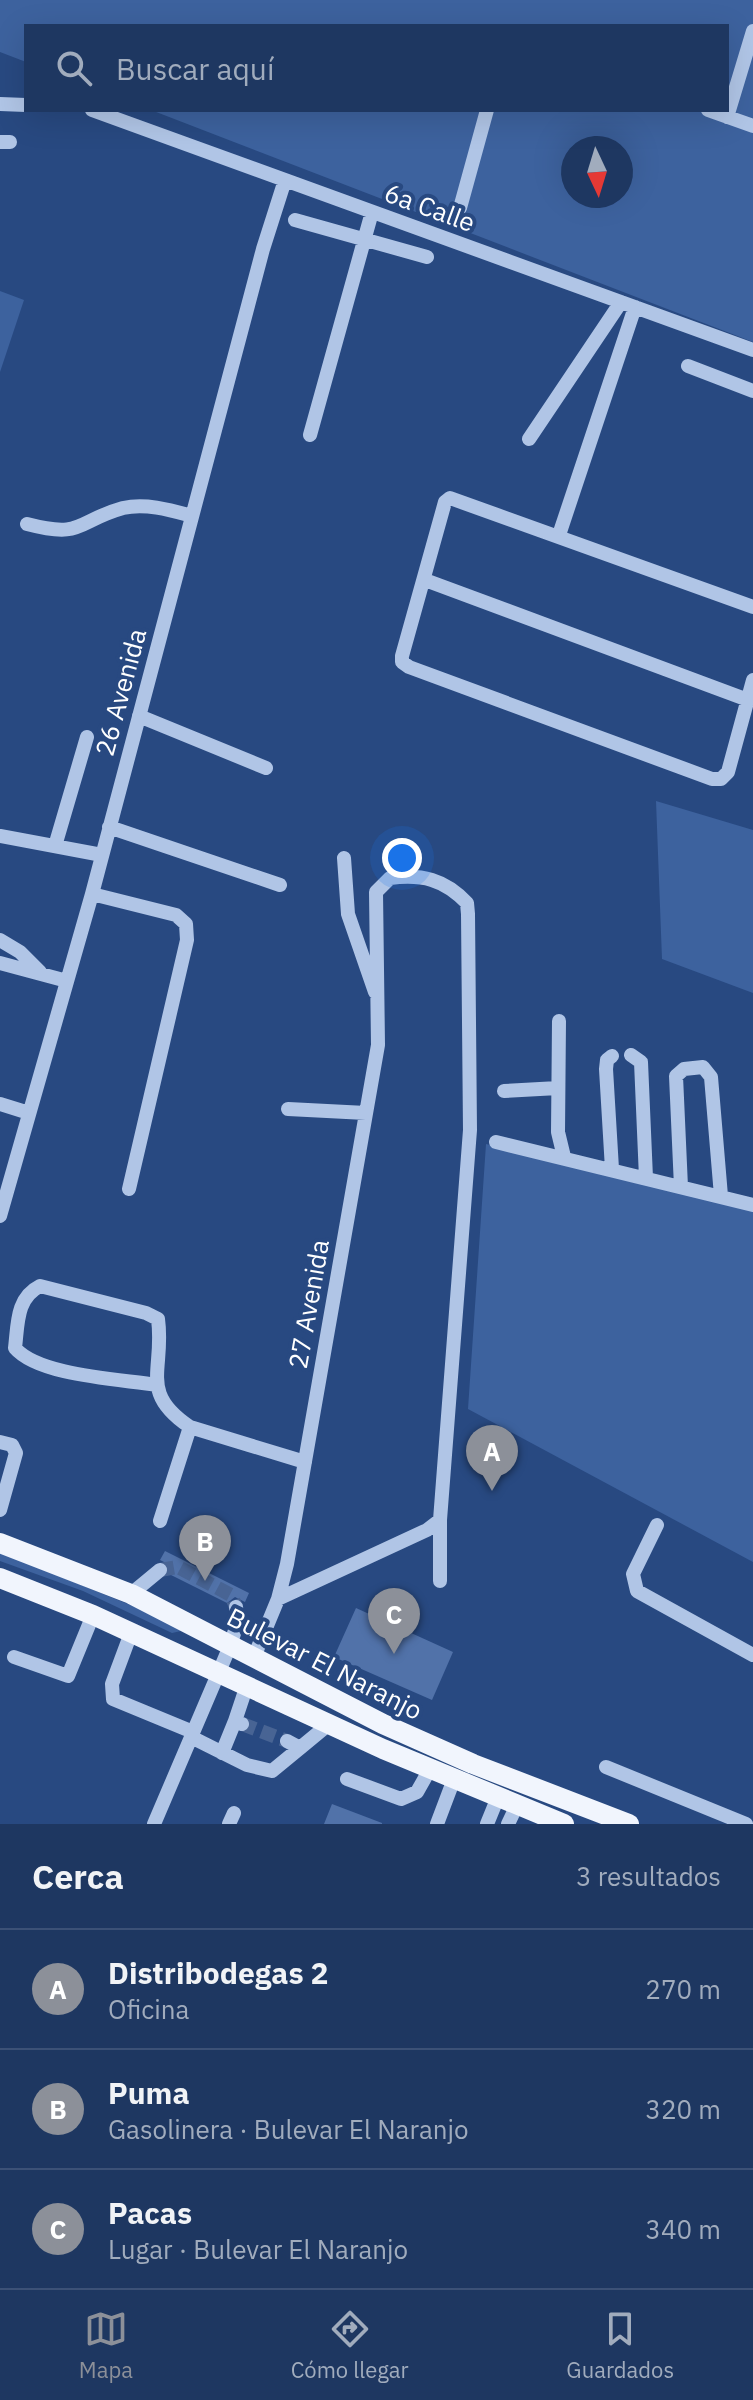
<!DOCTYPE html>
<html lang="es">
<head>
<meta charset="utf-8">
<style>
	body { margin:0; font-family:"IBM Plex Sans",sans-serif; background:#263f67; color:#f1f3f6 }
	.compass { position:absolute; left:561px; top:136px; width:72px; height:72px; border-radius:50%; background:#1e3761; box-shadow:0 8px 32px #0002; rotate:176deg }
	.you { position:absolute; left:402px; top:858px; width:28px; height:28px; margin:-20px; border:6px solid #fff; border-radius:50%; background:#1a73e8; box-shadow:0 0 0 12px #1a73e833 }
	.badge { display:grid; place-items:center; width:52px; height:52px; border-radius:50%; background:#8c9099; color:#fff; font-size:26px; font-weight:700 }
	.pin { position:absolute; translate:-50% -66px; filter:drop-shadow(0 2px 4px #0008) }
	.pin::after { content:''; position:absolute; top:42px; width:28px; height:24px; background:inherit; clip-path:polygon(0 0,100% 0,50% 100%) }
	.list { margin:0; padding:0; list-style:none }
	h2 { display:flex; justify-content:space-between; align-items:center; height:104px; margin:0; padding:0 32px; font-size:34px }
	h2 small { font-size:26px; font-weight:400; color:#a1acbd }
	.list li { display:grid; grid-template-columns:52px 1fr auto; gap:24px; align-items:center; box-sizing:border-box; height:120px; padding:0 32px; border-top:2px solid #3c5176 }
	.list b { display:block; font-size:30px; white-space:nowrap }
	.list p { margin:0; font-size:26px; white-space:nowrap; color:#a1acbd }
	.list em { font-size:26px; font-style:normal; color:#a1acbd }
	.icon { flex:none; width:44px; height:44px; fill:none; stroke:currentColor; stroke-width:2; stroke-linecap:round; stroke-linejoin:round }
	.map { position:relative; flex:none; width:753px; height:1824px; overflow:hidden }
	.search { position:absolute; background:#1e3761; box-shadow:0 8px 32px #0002; left:24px; right:24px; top:24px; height:88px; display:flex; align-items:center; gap:20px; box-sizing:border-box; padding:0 28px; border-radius:0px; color:#a1acbd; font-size:30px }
	.sheet { height:464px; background:#1e3761 }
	nav { display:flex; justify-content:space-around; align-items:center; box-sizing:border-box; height:112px; border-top:2px solid #3c5176; background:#1e3761; font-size:22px; color:#a1acbd }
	nav a { display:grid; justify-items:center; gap:4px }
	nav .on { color:#8c9099 }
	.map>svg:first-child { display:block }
	.green { fill:#3d629e; fill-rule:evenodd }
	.building { fill:#5172a9 }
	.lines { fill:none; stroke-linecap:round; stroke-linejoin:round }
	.minor-tunnel { stroke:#486494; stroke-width:14; stroke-dasharray:14 7; stroke-linecap:butt }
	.minor { stroke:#b0c5e6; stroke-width:14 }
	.major { stroke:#f1f5fd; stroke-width:20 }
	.labels { text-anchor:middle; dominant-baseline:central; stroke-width:8; stroke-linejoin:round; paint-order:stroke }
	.street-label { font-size:26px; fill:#fff; stroke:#284981 }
</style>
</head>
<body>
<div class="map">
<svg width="753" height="1824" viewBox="0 0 753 1824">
	<rect width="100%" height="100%" fill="#284981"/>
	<path class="green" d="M0,0H753V342L151,110H727V26H26V62L0,52ZM573,148H621V196H573Z
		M0,291L24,300L0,372Z
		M656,801L753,830V993L662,959Z
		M486,1144L753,1211V1562L468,1409Z
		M0,1552L172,1622L181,1631L172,1633L83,1591L0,1561Z"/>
	<path class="building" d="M165,1551L249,1593L245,1602L235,1597L227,1603L169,1574L168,1564L160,1560Z
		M356,1608L453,1652L432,1700L334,1657Z
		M332,1804L382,1823V1824H324Z"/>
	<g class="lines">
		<path class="minor-tunnel" d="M160,1570L178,1567L231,1595L236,1607
			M242,1724L287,1741"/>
		<path class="minor" d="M0,104L26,105
			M92,110L753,350
			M708,110L753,126
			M727,117L753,31
			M0,142H10
			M460,208L487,110
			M295,220L427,257
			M688,366L753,391
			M310,435L372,212
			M529,439L621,302
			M27,524C84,539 76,521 123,508C146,503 170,510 192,516
			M559,535L635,307
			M425,580L748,700
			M753,607L450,498L445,502L402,656V662L409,667L712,779H721L728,772L753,680
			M139,716L266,768
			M109,827L280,885
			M0,836L102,855
			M55,846L87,737
			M344,858L348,914L375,992
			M92,894L176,915L186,924L187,940L129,1189
			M0,940L20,952L40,972
			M0,963L67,981
			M559,1021L558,1132L564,1157
			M631,1055L641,1062L646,1178
			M504,1091L558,1088
			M0,1104L29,1113
			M288,1109L366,1113
			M496,1142L753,1205
			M612,1169L606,1069L607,1060L612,1056
			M681,1187L676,1076L684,1069L703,1067L711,1077L721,1196
			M0,1216L92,894L263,249L285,180
			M157,1385C120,1379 39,1376 15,1348C18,1324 16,1298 40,1286L146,1313L158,1319C165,1370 138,1392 190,1427L305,1462
			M0,1442L12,1445L16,1453L0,1510
			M160,1521L190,1427
			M657,1525L633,1574L637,1591L753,1655
			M131,1594L160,1570
			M278,1599L427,1530L440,1520
			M131,1633L112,1684L113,1699L193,1732
			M14,1657L68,1676L93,1615
			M254,1657L278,1599L287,1564L378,1045L376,892L390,878C422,874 444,879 467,903L468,914L470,1130L440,1520V1581
			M242,1724L235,1721L246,1688
			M191,1737L247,1765L272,1771L300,1748
			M287,1741L300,1748L329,1724
			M222,1753L235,1721
			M606,1767L746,1824
			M347,1779L401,1799L417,1792L430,1769
			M154,1824L230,1646L238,1621L236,1607
			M229,1824L234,1813
			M437,1824L454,1779
			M487,1824L498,1797
			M508,1824L517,1805"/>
		<path class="major" d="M0,1543L131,1594L383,1724L473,1764L629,1824
			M0,1578L93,1615L383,1749L564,1824"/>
	</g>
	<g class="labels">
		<g class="street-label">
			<text transform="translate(430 207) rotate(20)">6a Calle</text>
			<text transform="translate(120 692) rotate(-75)">26 Avenida</text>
			<text transform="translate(308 1304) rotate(-80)">27 Avenida</text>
			<text transform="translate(325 1663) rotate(27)">Bulevar El Naranjo</text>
		</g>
	</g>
</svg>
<svg class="compass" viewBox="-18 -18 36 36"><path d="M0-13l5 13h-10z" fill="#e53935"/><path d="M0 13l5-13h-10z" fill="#a1acbd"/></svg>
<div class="you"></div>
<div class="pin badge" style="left:492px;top:1491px">A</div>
<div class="pin badge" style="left:205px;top:1581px">B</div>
<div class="pin badge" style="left:394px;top:1654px">C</div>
<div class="search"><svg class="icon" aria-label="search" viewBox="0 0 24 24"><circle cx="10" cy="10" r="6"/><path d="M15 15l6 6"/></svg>Buscar aquí</div>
</div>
<section class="sheet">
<h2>Cerca<small>3 resultados</small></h2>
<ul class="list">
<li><span class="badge">A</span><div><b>Distribodegas 2</b><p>Oficina</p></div><em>270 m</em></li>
<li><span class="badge">B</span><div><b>Puma</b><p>Gasolinera · Bulevar El Naranjo</p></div><em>320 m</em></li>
<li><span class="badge">C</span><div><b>Pacas</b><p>Lugar · Bulevar El Naranjo</p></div><em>340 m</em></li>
</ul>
</section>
<nav>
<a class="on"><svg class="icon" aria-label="map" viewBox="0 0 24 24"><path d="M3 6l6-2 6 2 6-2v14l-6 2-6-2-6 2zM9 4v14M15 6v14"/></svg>Mapa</a>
<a><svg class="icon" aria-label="directions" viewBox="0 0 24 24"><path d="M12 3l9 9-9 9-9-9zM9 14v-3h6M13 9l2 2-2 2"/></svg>Cómo llegar</a>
<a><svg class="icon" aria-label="saved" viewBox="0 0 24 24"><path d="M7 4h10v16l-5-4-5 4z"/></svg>Guardados</a>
</nav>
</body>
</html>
